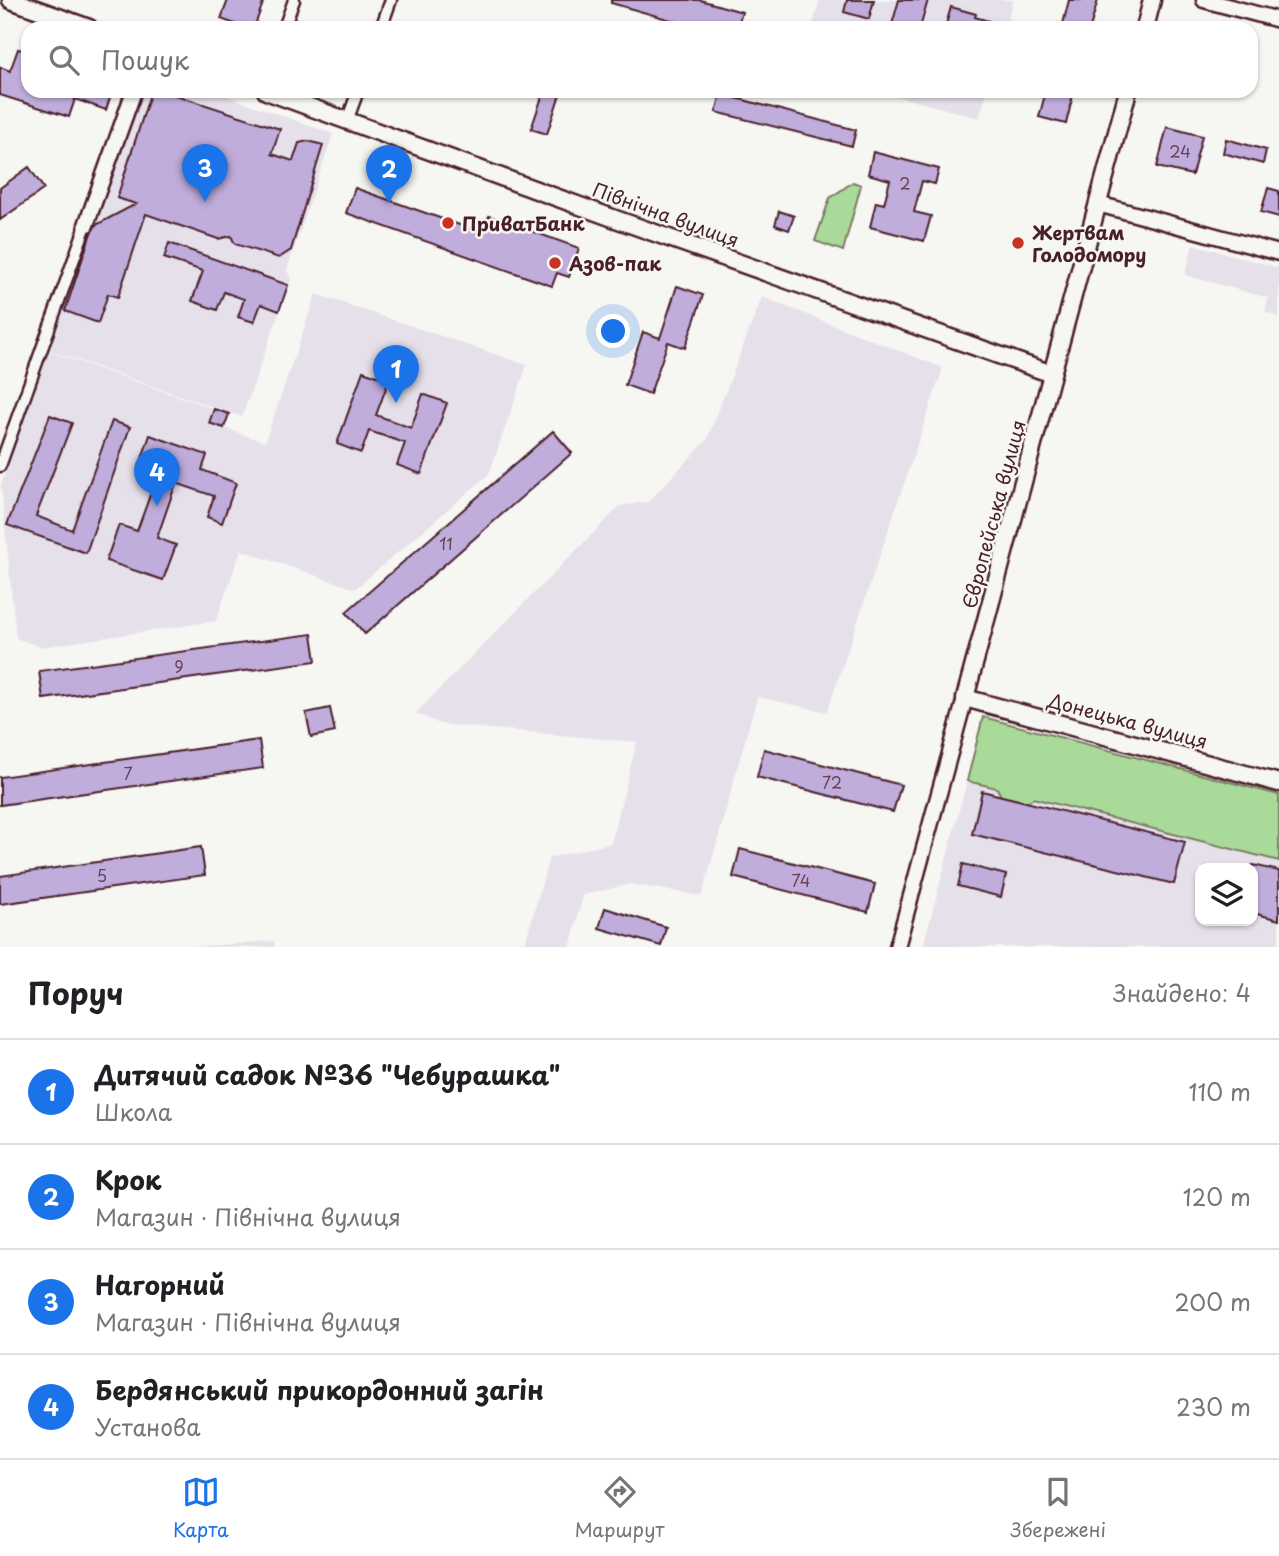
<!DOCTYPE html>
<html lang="uk">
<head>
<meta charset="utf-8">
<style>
	body { margin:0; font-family:"Playpen Sans",sans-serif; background:#f6f6f6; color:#202124 }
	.controls { position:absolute; right:21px; bottom:21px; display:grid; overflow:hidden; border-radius:14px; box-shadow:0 2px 5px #0004 }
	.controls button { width:63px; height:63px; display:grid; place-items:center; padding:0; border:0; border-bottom:2px solid #e0e0e0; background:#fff; color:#202124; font:35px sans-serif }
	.you { position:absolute; left:614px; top:332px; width:24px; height:24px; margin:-18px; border:5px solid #fff; border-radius:50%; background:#1a73e8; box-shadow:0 0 0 10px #1a73e833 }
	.badge { display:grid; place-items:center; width:46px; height:46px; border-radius:50%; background:#1a73e8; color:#fff; font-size:23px; font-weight:700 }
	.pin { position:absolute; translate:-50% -58px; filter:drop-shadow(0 2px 4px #0008) }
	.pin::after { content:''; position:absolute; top:37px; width:24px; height:21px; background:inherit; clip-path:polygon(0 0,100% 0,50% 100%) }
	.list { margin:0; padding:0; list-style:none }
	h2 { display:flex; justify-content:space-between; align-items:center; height:91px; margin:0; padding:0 28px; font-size:30px }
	h2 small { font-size:23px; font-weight:400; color:#757577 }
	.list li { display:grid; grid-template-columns:46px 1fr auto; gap:21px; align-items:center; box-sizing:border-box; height:105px; padding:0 28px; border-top:2px solid #e0e0e0 }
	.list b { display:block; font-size:26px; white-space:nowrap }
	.list p { margin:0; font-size:23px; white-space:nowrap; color:#757577 }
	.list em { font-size:23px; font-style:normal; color:#757577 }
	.icon { flex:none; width:38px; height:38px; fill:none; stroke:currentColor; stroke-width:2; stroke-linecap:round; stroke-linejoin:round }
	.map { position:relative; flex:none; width:1279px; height:947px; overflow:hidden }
	.search { position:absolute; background:#fff; box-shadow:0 2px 5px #0004; left:21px; right:21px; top:21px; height:77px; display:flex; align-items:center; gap:18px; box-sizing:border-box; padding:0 24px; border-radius:21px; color:#757577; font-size:26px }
	.sheet { height:511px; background:#fff }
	nav { display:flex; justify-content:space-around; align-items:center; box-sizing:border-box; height:98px; border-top:2px solid #e0e0e0; background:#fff; font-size:19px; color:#757577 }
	nav a { display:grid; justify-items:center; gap:4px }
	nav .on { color:#1a73e8 }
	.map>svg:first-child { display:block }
	.built { fill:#e6e0eb; fill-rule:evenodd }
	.green { fill:#aada9a; stroke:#7a7c62; stroke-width:2 }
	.building { fill:#c0addc; stroke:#4a1f2b; stroke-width:2 }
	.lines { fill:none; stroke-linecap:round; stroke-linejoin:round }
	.pedestrian-casing { stroke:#4a1f2b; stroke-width:15 }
	.minor-casing { stroke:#4a1f2b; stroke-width:19 }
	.tertiary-casing { stroke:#4a1f2b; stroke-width:21 }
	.pedestrian { stroke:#f6f6f2; stroke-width:10 }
	.minor { stroke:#f6f6f2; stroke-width:14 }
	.tertiary { stroke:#f6f6f2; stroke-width:16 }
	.poi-dot { fill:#c8321e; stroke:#f6f6f2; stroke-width:2.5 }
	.labels { text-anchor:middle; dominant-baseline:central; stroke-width:5; stroke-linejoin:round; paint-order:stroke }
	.number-label { font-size:16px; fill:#684257 }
	.street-label { font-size:19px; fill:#4a1f2b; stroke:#f6f6f2 }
	.poi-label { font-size:19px; font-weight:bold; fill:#4a1f2b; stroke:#f6f6f2; text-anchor:start }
</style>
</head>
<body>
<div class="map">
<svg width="1279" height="947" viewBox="0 0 1279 947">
	<rect width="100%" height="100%" fill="#f6f6f2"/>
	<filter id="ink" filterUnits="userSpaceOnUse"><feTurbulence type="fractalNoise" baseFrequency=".0143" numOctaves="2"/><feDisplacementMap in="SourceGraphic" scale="14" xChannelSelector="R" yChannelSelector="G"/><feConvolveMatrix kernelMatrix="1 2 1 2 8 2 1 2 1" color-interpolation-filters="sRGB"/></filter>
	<g filter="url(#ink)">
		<path class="built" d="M820,0H1013L1005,28H812Z
			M138,91H213L333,134L287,270L291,279L242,417L48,350Z
			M878,91H987L979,118Z
			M1193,244L1279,268V317L1265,312L1268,298L1185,275Z
			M316,294L527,365L489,474L355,589L241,550L216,621L41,647L16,638L1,485L48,351L229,414L225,428L265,442Z
			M762,297L943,368L827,712L757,697L702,896L630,884L583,895L570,947H524L549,858L611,843L637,742L440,724L416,713L620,506L648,502L707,440Z
			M967,781L997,788L1027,802L1033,798L1279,861V947H923ZM1200,868H1253V921H1200Z
			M274,941V947H191Z"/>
		<path class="green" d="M853,182L861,185L843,251L815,241L830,198Z
			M983,717L1279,795V861L1033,798L1028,802L1001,796L997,788L967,781Z"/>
		<path class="building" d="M228,0H264L254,28H246L221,19Z
			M611,0H700L742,12L737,28H699L611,3Z
			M847,0H874L869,19L844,12Z
			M899,0H928L920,28H891Z
			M1069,0H1098L1090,28H1062Z
			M951,7L976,14L975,17L1002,25L1001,28H945Z
			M18,49L28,51V91H112L106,110L75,99L69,117L0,95V67L10,71Z
			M151,91H163L280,129L272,154L293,161L299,143L308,141L323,145L291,250L279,258L235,244L231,236L218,239L146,214L118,297L108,294L98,323L65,311L91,233L96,225L136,204L117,198Z
			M544,91H561L547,134L531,129Z
			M1046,91H1074L1066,124L1039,117Z
			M721,94L856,130L852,146L716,112Z
			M1167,127L1202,136L1192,175L1157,167Z
			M1226,139L1266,150L1263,164L1223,153Z
			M873,152L939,169L935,184L922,181L914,212L931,216L924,241L870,227L876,202L884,204L890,180L868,174Z
			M29,167L44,189L0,220V188Z
			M355,188L482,233L489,216L579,248L569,277L557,273L552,286L346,213Z
			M1268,188L1279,191V217L1261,212Z
			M779,211L794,216L789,230L775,225Z
			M169,243L288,285L279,311L261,304L254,322L238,317L244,299L224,292L217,310L192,301L203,271L164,258Z
			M677,286L703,295L685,348L668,342L650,394L625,385L643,332L660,338Z
			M363,371L389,380L376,415L411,428L423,394L447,403L421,474L397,465L405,443L369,431L361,453L337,444Z
			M214,409L229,414L224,428L209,423Z
			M50,415L72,423L36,516L72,530L112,421L130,427L86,553L7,525Z
			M553,431L572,453L365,634L346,612Z
			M150,435L207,455L202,470L236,483L222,523L207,517L214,496L176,483L157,538L176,545L163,580L106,561L119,525L137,531L157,476L138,470Z
			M312,634L316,661L43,699L39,671Z
			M330,708L335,732L311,737L306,713Z
			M259,740L263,768L0,805V777Z
			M764,749L901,785L893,812L757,777Z
			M982,791L1185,842L1174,884L972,834Z
			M201,847L205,875L0,904V876Z
			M740,849L875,884L868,912L733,877Z
			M963,864L1006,875L1001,897L958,886Z
			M1253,865L1279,871V920L1253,913Z
			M605,908L666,927L661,946L599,928Z"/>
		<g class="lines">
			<defs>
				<path id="pedestrian" d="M284,28L294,0
					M381,28L391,0
					M347,121L358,91
					M0,466L86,225"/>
				<path id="minor" d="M1204,0L1279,20
					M1098,204L1279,253
					M86,225L134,91
					M897,947L965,698"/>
				<path id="tertiary" d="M11,0L89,28
					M1145,28L1152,0
					M266,91L610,217L1052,374
					M1128,91L965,698L1279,783"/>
			</defs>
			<use href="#pedestrian" class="pedestrian-casing"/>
			<use href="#minor" class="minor-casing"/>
			<use href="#tertiary" class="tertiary-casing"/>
			<use href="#pedestrian" class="pedestrian"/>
			<use href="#minor" class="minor"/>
			<use href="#tertiary" class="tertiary"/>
		</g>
	</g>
	<g class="poi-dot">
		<circle cx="448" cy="223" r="7"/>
		<circle cx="1018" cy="243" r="7"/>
		<circle cx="555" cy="263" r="7"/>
	</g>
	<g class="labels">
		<g class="number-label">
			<text x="1180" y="151">24</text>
			<text x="905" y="183">2</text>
			<text x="446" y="543">11</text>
			<text x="179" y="666">9</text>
			<text x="128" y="773">7</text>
			<text x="832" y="782">72</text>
			<text x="102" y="875">5</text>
			<text x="801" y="880">74</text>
		</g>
		<g class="street-label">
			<text transform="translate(666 214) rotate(20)">Північна вулиця</text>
			<text transform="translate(993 514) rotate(-75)">Європейська вулиця</text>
			<text transform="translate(1128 720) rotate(15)">Донецька вулиця</text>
		</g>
		<g class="poi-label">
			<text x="462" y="223">ПриватБанк</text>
			<text x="1032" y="232">Жертвам<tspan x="1032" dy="22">Голодомору</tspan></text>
			<text x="569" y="263">Азов-пак</text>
		</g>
	</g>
</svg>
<div class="controls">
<button><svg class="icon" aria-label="layers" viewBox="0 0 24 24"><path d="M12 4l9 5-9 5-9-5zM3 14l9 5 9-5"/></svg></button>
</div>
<div class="you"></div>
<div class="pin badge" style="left:396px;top:403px">1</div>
<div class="pin badge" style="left:389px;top:203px">2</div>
<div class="pin badge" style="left:205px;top:202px">3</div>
<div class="pin badge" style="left:157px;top:506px">4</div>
<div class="search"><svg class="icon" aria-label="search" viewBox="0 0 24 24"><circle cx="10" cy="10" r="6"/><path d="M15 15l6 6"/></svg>Пошук</div>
</div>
<section class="sheet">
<h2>Поруч<small>Знайдено: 4</small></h2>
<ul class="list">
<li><span class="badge">1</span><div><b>Дитячий садок №36 &quot;Чебурашка&quot;</b><p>Школа</p></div><em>110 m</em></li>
<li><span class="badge">2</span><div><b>Крок</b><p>Магазин · Північна вулиця</p></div><em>120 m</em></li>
<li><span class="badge">3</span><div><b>Нагорний</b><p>Магазин · Північна вулиця</p></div><em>200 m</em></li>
<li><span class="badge">4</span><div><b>Бердянський прикордонний загін</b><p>Установа</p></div><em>230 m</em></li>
</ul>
</section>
<nav>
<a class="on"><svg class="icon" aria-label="map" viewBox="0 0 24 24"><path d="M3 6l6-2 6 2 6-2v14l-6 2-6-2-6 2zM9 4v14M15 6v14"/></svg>Карта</a>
<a><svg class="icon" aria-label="directions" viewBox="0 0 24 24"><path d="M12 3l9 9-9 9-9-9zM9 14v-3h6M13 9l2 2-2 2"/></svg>Маршрут</a>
<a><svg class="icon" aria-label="saved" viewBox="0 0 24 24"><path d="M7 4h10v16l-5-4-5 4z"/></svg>Збережені</a>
</nav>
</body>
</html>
